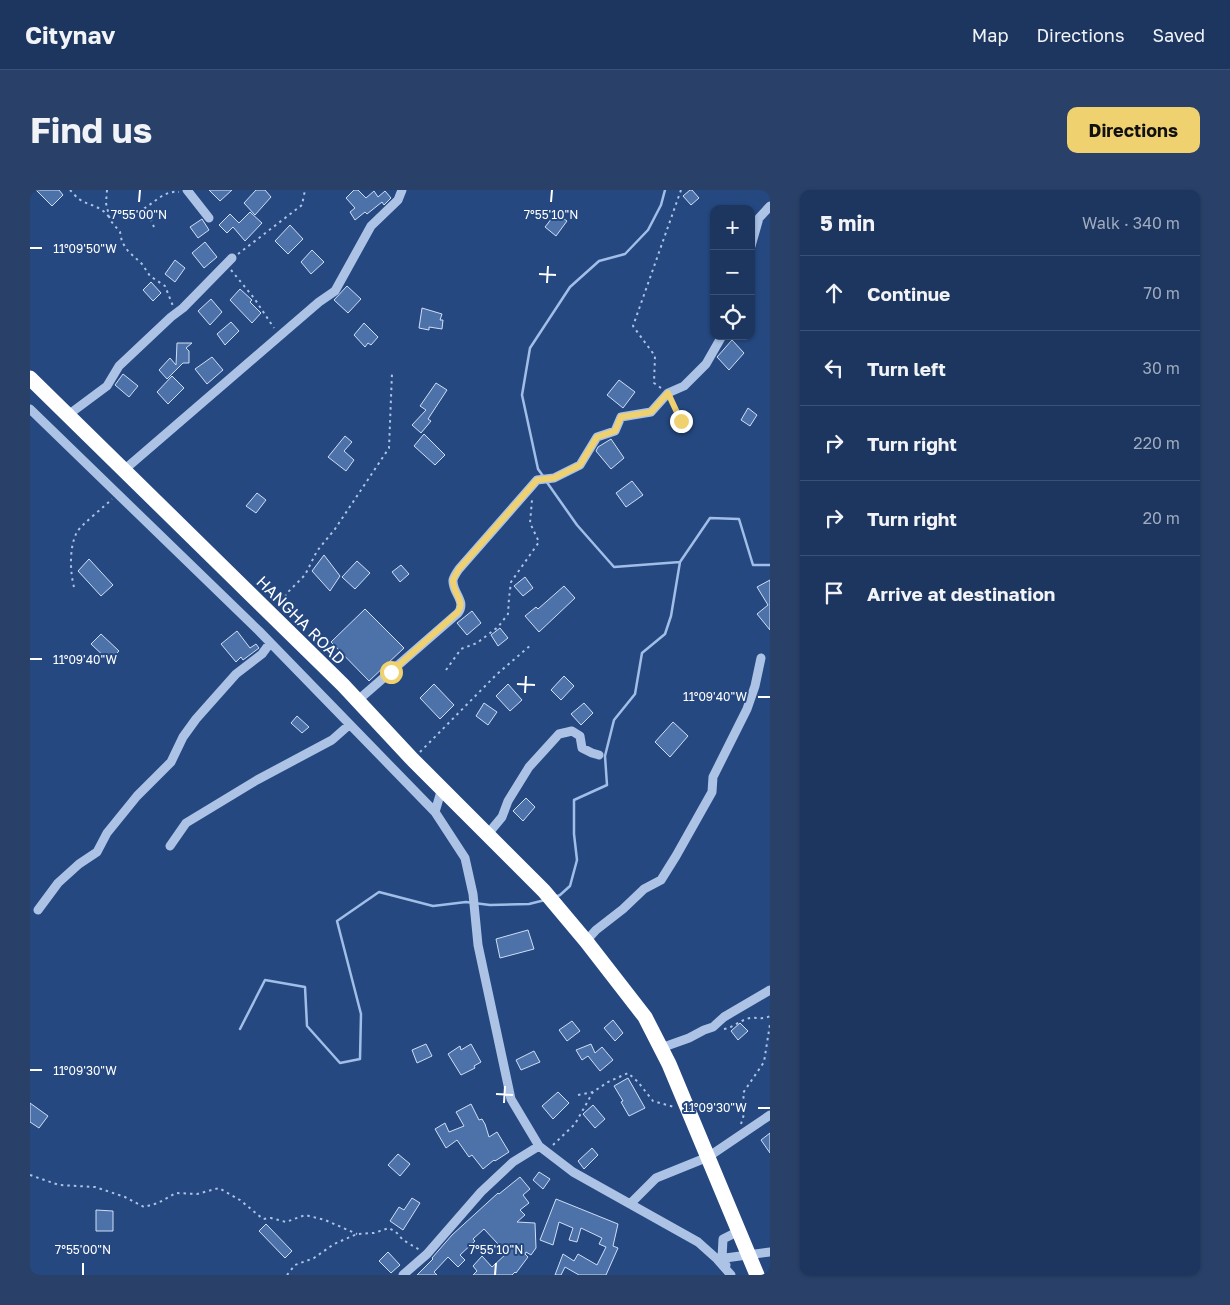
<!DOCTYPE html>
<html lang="en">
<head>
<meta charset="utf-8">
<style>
	body { margin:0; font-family:"Golos Text",sans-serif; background:#294169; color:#f1f3f6 }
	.controls { position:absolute; right:15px; top:15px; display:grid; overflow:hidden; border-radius:10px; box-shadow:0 1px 4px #0004 }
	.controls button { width:45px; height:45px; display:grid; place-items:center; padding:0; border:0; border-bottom:1px solid #3a5075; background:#1c3660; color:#f1f3f6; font:25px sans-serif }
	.stop { position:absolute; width:15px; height:15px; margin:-11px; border:4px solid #f0d170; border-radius:50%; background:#fff }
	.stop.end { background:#f0d170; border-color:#fff; box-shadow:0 1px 5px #0008 }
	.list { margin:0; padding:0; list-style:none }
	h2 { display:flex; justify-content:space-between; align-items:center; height:65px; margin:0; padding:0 20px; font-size:21px }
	h2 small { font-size:16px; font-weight:400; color:#a0abbd }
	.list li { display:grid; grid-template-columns:32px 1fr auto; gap:15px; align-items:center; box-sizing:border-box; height:75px; padding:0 20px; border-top:1px solid #3a5075 }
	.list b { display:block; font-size:19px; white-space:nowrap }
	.list em { font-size:16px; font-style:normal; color:#a0abbd }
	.icon { flex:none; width:28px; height:28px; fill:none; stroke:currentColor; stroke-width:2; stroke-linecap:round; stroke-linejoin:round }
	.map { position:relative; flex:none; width:740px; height:1085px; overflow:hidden; border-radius:10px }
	header { display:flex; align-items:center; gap:30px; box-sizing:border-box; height:70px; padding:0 25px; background:#1c3660; border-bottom:1px solid #3a5075 }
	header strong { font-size:24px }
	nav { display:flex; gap:28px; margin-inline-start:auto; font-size:18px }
	.intro { display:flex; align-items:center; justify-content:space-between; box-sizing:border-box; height:120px; padding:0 30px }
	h1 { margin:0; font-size:35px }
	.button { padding:12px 22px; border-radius:10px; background:#f0d170; color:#111; font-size:18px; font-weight:700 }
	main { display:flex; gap:30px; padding:0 30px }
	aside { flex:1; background:#1c3660; border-radius:10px; box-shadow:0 1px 4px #0004 }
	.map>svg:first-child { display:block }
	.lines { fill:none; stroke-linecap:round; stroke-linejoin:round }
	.stream { stroke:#a0bee7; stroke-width:2.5 }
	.building { fill:#4d72a9; stroke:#cfdef5 }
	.path { stroke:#acc3e6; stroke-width:2; stroke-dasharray:2.5 4; stroke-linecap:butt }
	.minor { stroke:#acc3e6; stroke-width:9 }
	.highway { stroke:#fff; stroke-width:15 }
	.route { stroke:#f0d170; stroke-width:6 }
	.ticks { fill:none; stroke:#fff; stroke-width:2 }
	.labels { text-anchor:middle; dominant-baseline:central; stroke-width:4; stroke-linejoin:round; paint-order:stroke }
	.street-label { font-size:16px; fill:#fff; stroke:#254880 }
	.ticks-label { font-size:12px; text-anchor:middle; fill:#fff; stroke:#254880; stroke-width:4; stroke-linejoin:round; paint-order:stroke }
</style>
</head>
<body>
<header>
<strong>Citynav</strong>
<nav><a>Map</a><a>Directions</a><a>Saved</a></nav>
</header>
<div class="intro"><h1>Find us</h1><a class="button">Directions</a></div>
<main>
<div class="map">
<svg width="740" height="1085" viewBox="0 0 740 1085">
	<rect width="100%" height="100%" fill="#254880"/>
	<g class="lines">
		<path class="stream" d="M513,286L508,279L492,205L500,158L540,97L569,71L595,64L618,40L631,15L635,0
			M516,291L547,335L584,377L650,372
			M525,707L530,705L540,696L547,670L544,644V610L577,595L575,566L584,530L605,504L612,463L635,444L641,426L650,372L680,328L709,329L723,375H740
			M210,839L235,790L275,797L277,836L310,873L330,869L331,824L307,731L349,702L403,716L436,712L460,715L499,714L515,710"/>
	</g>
	<path class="building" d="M6,0H29L33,5L22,16Z
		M179,0H202L190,11Z
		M226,0H235L241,7L225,25L214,13Z
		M324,0H328L336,8L344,1L348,7L355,1L361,8L354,15L352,12L337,24L335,22L325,30L320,22L325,18L316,8Z
		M660,0H662L669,8L661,15L653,6Z
		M220,22L232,33L215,51L203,37L197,43L189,35L200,24L209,33Z
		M526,23L537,31L526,46L515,37Z
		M172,29L179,40L168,48L160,37Z
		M260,35L273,49L258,64L245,51Z
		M175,52L187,67L174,78L162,63Z
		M282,60L294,72L281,84L271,72Z
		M145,70L155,78L145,92L135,84Z
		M121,92L131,103L123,111L113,100Z
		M317,96L331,109L318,123L304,110Z
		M210,99L222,110L220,112L231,123L222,133L200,110Z
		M181,109L192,122L180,135L168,121Z
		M392,118L412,124L410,130H413L412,139L399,137V140L389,138Z
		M201,132L209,141L195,155L187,144Z
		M334,133L348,147L341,155L338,153L335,157L324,145Z
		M702,150L714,163L699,180L687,167Z
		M147,153H162L156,158L159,161V173H153L137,189L129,180L140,168L146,175Z
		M182,167L193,180L177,194L165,179Z
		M93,184L108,196L99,207L85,195Z
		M142,186L154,198L138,214L127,202Z
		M589,190L605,202L593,218L577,205Z
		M406,193L417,200L398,229L401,231L391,243L382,235L396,220L390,216Z
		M718,218L727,225L720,236L711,230Z
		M394,244L415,265L405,275L384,256Z
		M315,246L322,252L314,261L324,270L316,281L298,267Z
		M581,249L594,268L581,279L566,261L568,257Z
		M602,291L613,305L596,317L586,303Z
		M227,303L236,310L226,323L216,316Z
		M294,365L310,386L300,401L282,381Z
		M59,369L83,395L71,406L48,381Z
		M327,371L340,383L325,399L312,387Z
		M371,375L379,384L370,392L362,382Z
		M495,387L503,398L493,406L484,396Z
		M740,390V440L727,424L738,415L727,397Z
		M534,396L545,408L509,442L495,426L506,417L508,419Z
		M335,419L374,458L339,491L301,452Z
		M442,421L451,433L437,445L427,433Z
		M470,438L478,448L468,456L461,445Z
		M207,441L220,458L226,454L229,458L213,470L211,467L206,472L191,454Z
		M71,444L89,461L79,471L61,454Z
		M534,486L544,496L531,510L521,500Z
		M404,494L424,515L410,529L390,508Z
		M478,494L492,510L480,521L466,506Z
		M454,513L467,522L458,535L446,526Z
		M554,513L563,523L551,535L541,524Z
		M267,526L279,537L272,543L261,533Z
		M643,532L658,546L640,567L625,552Z
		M496,608L505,617L493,631L483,621Z
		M498,740L504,759L470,768L466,749Z
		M583,830L593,843L585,851L574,838Z
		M542,831L550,841L537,851L529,840Z
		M710,833L718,841L708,850L701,841Z
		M396,854L402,866L387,873L382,860Z
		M441,854L451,872L444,876L445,878L431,885L418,864L430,856L431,860Z
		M561,854L565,863L572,857L583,870L570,881L558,866L552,870L546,860Z
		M504,861L510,872L491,880L486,870Z
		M598,888L615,918L599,926L591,912L593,911L584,896Z
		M528,902L539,913L523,929L512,916Z
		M0,913L18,926L9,938L0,932Z
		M441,914L449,930L452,929L455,934L459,947L467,942L479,962L465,971L464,970L453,979L442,965L439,967L427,950L416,958L405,939L415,933L419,942L434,936L426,922Z
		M563,915L575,929L565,938L553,924Z
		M740,943V963L731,950Z
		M562,958L568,965L554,979L548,971Z
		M368,964L380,974L370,986L358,975Z
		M509,982L520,989L513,999L503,990Z
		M490,987L500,999L493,1005L499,1013L490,1020L495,1025L487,1032L505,1033L506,1058L501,1065L496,1062L495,1064L498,1067L486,1083L485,1082L482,1085H443L447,1081L443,1076L452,1066L462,1077L477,1063L467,1056L468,1054L454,1039L443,1049L445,1051L430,1065L435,1070L428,1077L418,1067L404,1082L407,1085H387L403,1069L402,1068L422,1045L468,1003L469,1004Z
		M382,1008L390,1013L373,1040L360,1031L369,1017L374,1020Z
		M526,1009L588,1034L583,1056L588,1058L576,1085H549L535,1077L531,1085H525L533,1064L544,1071L548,1064L567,1075L576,1057L569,1054L572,1048L551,1038L547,1052L539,1050L543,1038L529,1032L523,1055L510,1050Z
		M66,1020L83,1021V1041H66Z
		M236,1034L262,1061L255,1068L229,1041Z
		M358,1062L370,1075L361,1083L349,1071Z"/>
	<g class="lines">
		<path class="path" d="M40,0C43,3 46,7 49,9C59,16 70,15 79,27C87,25 104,24 111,20C124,14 133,0 149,2
			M77,0L76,13L80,30L90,42L92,52L98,61L112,74L120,86L135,96L143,116
			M110,21L121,30L124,37
			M208,64L272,15L275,0
			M201,80L224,108L244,138
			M631,198L624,193L625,166L603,136L651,0
			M641,211L651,231
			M44,397C40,382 39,357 47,342C52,334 74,317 82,309
			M254,420L256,404L275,385L287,361L305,339L359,258L362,183
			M416,480L431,459L447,453L468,437L478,424L479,408L481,392L509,352L500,333L502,310
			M390,562L466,485L502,454
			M694,839C703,838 710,830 720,828C727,827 733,830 740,826
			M548,905L563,902L578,892L598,883L608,892L623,911L644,917
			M711,934L715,921L713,903L734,872L740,834
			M523,955L545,934L563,902
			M0,985L29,995L65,997L95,1007L114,1017L128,1013L146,1003L167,1004L189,998L210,1010L233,1029L241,1028L256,1032L275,1025L295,1030L327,1044
			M257,1085L265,1075L284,1068L304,1054L327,1044L344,1043L359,1038L366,1042L373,1050L390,1060"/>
		<path class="minor" d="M157,0L179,28
			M721,56L729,28L740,16
			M0,219L229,441L405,622
			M38,225L77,196L89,176L141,127L153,118L202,68
			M94,280L289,112L305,101L341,36L368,10L372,0
			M327,511L428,423C437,411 422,403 423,390C424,386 427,382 429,379L507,290L524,288L550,275L567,247L585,241L591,227L621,222L638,203L654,196L676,174L692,146
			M412,598L405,622L435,668L443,704L448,755L481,909L509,956L543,982L668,1052L687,1069L701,1085
			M457,645L472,627L478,611L499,577L529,544L542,541L550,546L552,558L562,563L569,565
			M140,656L156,633L227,590L302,550L319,535
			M8,720L28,693L49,674L67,662L77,643L107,606L141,572L153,547L166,529L206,484L232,464L240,453
			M556,751L566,740L593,719L614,699L631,690L646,666L682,602L683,587L717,519L725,496L731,468
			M631,858L659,848L674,840L683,837L694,827L740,800
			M600,1014L626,988L678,967L740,925
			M688,1069L740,1062
			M696,1075L692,1068L693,1049L709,1041
			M373,1085L397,1064L451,1002L483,972L509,956"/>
		<path class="highway" d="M0,188L313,495L383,570L514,701L556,751L615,827L639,874L727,1085"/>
	</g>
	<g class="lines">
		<path class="route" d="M361,482L428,422C436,411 422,402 423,390C424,386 427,383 429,379L507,290L524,288L550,275L567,247L585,241L591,227L621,222L638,203L651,231"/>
	</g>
	<path class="ticks" d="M109,12L110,0M521,12L522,0M0,58H12M509,84L526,85M517,93L518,76M0,469H12M487,494L505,495M495,503L496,486M728,507H740M0,880H12M466,904L483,905M474,913L475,896M728,918H740M53,1085V1073M465,1085L466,1073"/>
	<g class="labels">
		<g class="street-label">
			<text transform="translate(271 430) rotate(45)">HANGHA ROAD</text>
		</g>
	</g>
	<g class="ticks-label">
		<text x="109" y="29">7°55'00"N</text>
		<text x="521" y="29">7°55'10"N</text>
		<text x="55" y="63">11°09'50"W</text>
		<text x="55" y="474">11°09'40"W</text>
		<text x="685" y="511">11°09'40"W</text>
		<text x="55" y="885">11°09'30"W</text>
		<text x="685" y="922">11°09'30"W</text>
		<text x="53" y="1064">7°55'00"N</text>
		<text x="466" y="1064">7°55'10"N</text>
	</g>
</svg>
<div class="controls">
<button>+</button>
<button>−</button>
<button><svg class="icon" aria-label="locate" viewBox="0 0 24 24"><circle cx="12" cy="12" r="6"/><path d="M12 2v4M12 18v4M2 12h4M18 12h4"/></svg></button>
</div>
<div class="stop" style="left:361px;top:482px"></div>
<div class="stop end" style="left:651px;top:231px"></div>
</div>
<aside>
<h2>5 min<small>Walk · 340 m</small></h2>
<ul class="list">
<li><svg class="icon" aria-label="ahead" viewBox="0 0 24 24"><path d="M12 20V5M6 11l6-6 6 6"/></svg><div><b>Continue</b></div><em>70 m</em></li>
<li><svg class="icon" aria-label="left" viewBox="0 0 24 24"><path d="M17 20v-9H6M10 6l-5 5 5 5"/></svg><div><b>Turn left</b></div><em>30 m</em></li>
<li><svg class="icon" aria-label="right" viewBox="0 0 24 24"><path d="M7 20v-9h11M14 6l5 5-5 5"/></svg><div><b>Turn right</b></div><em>220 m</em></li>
<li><svg class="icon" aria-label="right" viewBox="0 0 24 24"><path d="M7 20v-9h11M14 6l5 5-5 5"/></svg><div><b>Turn right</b></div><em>20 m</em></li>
<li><svg class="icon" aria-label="arrive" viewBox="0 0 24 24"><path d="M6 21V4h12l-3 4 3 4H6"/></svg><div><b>Arrive at destination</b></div></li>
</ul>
</aside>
</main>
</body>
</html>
